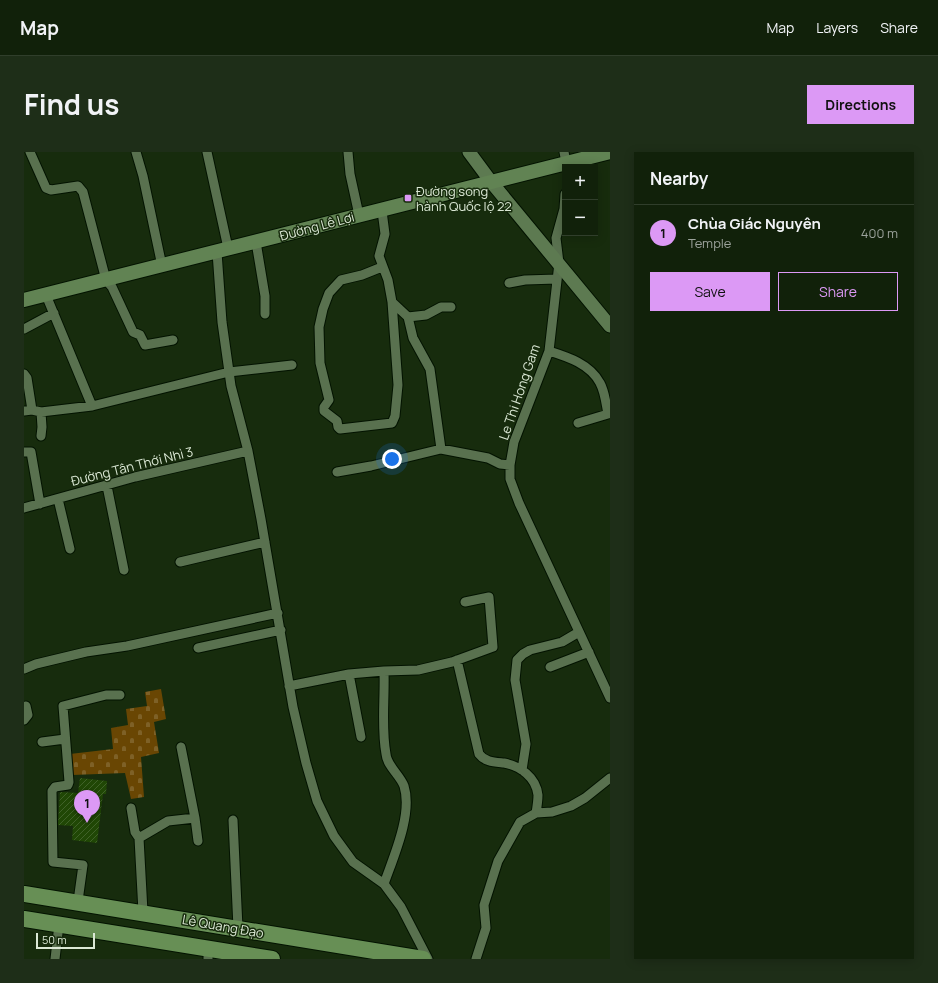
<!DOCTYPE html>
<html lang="en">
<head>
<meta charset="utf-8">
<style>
	body { margin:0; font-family:Manrope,sans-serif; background:#1e2e18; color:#f1f3f6 }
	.controls { position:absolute; right:12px; top:12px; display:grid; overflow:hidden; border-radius:0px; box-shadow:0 2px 10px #0003 }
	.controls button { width:36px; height:36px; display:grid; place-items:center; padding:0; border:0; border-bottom:1px solid #303e2b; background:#11210a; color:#f1f3f6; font:20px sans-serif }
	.scale { position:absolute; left:12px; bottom:10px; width:59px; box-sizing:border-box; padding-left:4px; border:2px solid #dbe8d5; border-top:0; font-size:11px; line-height:14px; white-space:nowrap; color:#dbe8d5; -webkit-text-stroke:3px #172c0d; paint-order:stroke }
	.you { position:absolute; left:368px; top:307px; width:14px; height:14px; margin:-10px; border:3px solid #fff; border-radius:50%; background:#1a73e8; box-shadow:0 0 0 6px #1a73e833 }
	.badge { display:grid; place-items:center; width:26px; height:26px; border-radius:50%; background:#dc99f5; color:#111; font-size:13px; font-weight:700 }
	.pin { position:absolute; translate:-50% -33px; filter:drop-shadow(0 1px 2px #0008) }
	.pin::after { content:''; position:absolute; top:21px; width:14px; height:12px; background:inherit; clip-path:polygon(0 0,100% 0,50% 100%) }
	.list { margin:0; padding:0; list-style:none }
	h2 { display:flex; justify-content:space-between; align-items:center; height:52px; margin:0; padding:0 16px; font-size:17px }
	h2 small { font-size:13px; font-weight:400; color:#9ca39c }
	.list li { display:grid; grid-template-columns:26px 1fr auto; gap:12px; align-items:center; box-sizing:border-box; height:56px; padding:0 16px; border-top:1px solid #303e2b }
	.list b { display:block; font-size:15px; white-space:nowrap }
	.list p { margin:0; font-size:13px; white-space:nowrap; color:#9ca39c }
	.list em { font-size:13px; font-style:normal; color:#9ca39c }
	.actions { display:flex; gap:8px; padding:12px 16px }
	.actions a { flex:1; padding:9px 0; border:1px solid #dc99f5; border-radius:0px; text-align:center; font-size:14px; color:#dc99f5 }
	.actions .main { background:#dc99f5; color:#111 }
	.map { position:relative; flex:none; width:586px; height:807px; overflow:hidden; border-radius:0px }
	header { display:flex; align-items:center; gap:24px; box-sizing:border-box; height:56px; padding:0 20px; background:#11210a; border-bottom:1px solid #303e2b }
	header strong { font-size:19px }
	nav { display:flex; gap:22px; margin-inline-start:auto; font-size:14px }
	.intro { display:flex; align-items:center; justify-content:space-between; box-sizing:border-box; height:96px; padding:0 24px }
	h1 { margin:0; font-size:28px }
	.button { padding:10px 18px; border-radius:0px; background:#dc99f5; color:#111; font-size:14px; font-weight:700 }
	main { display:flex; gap:24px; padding:0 24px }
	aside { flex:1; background:#11210a; border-radius:0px; box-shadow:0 2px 10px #0003 }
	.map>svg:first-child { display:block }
	.cemetery { fill:url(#cemetery-stones) }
	.building { fill:url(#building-hatch) }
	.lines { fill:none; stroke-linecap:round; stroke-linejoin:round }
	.street-casing { stroke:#031300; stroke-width:11 }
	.secondary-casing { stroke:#031300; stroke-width:15 }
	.primary-casing { stroke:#031300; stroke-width:16 }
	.highway-casing { stroke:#031300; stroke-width:18 }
	.street { stroke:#59714f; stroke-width:9 }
	.secondary { stroke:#5d7a51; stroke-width:13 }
	.primary { stroke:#618353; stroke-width:14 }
	.highway { stroke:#678f55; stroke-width:16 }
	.poi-dot { fill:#dc99f5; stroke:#172c0d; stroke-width:1.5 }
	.labels { text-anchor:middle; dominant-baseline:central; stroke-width:3; stroke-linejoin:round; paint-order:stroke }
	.poi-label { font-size:13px; fill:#dbe8d5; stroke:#172c0d; text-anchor:start }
	.street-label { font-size:13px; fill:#dbe8d5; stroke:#172c0d }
</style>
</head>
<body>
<header>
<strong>Map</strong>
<nav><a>Map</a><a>Layers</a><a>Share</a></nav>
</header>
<div class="intro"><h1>Find us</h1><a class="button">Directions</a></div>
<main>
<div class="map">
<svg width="586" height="807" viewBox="0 0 586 807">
	<defs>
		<pattern id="cemetery-stones" width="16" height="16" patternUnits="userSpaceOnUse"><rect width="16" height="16" fill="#694603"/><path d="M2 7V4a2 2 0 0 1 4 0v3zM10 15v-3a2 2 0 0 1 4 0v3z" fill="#7e6127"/></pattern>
		<pattern id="building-hatch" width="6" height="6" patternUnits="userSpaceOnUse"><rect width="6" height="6" fill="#204705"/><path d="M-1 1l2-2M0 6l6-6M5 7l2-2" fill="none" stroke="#406229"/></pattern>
	</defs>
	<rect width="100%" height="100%" fill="#172c0d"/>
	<path class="cemetery" d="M137,537L142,567L130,570L135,601L117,605L120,645L107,647L101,621L48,623L46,602L89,597L87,576L104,573L102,557L123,554L121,540Z"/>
	<path class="building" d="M56,626L83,629L82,642H79L73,691L48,688L49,674L34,673L36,640L54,641Z"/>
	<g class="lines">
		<defs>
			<path id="street" d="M6,0L22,36L27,38L54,34L59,40L82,128L88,135L109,180L116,183L121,193L149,188
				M112,0L119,24L138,114
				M183,0L204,96
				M324,0L326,22L335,63
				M540,0L543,15
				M541,42L540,57L532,86L535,111L525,199L490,290L486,313V327L495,351L586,546
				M358,59L361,82L355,104L364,128L368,150L374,233L371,264L368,271L316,277L314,275L313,269L300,259V255L305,248L296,211L295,175L299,157L305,141L317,128L338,123L358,115
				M232,90L241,144V162
				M193,100L198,170L207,234L224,299L237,367L269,555L282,611L293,649L310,684L329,710L360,732L377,755L404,807
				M485,131L501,128L533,127
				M22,143L68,254
				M368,150L384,165L389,186L406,217L417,297
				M384,165L402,163L417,155H427
				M0,177L30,161
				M525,199C544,205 566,212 576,231C581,240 582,252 584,262L554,271
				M0,222L3,226L8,258
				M0,259L8,258L17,260L68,254L205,220L268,213
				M17,260L18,275L17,284
				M0,300H7L16,352
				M313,320L347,314L417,297L464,306L476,312L486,313
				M83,334L100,418
				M34,347L46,397
				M0,356L111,325L224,299
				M156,410L241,390
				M174,496L257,478
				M433,508L455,602C461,610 470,610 480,611C496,614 512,625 514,643C514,648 513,655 512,661
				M526,515L565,500
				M0,517L12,512L62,500L103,494L254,461
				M360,519L394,518L428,510L469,495L465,445L441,450
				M325,522L360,519C361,547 357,575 362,602C363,614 376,623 380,634C389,662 369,706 360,732
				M265,534L325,522L337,585
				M0,568L4,563L2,554
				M18,590L41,587
				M157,595L171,666
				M498,618L502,592L491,528L493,508L499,502L506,498L538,490L555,480
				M107,656L111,680L115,686
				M209,668L214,776
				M54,749L59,713L29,710L28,639L31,635L44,633L45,630L39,554L82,543H96
				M119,760L115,686L144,669L171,666L174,689
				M31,807L34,781
				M184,807V805
				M452,807L462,776L460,753L474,709L496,670L512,661L528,660L547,654L561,646L586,626"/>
			<path id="secondary" d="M445,0L468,31L586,174"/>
			<path id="primary" d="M0,148L586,0"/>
			<path id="highway" d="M0,742L399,807
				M0,767L248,807"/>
		</defs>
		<use href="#street" class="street-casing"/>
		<use href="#secondary" class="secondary-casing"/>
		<use href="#primary" class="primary-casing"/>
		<use href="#highway" class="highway-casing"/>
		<use href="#street" class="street"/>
		<use href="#secondary" class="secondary"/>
		<use href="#primary" class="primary"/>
		<use href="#highway" class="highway"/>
	</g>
	<rect class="poi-dot" x="380" y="42" width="8" height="8" rx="2"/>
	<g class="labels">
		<g class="poi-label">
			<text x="392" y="39">Đường song<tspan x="392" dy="15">hành Quốc lộ 22</tspan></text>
		</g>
		<g class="street-label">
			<text transform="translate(293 74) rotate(-15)">Đường Lê Lợi</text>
			<text transform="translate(495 240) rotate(-71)">Le Thi Hong Gam</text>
			<text transform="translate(108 314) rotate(-14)">Đường Tân Thới Nhì 3</text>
			<text transform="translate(199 774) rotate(10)">Lê Quang Đạo</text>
		</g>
	</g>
</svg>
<div class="controls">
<button>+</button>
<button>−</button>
</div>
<div class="scale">50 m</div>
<div class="you"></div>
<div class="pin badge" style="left:63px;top:671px">1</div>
</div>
<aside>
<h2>Nearby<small></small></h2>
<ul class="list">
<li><span class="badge">1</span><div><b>Chùa Giác Nguyên</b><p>Temple</p></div><em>400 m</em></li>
</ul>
<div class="actions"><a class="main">Save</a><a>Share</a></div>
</aside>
</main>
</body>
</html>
